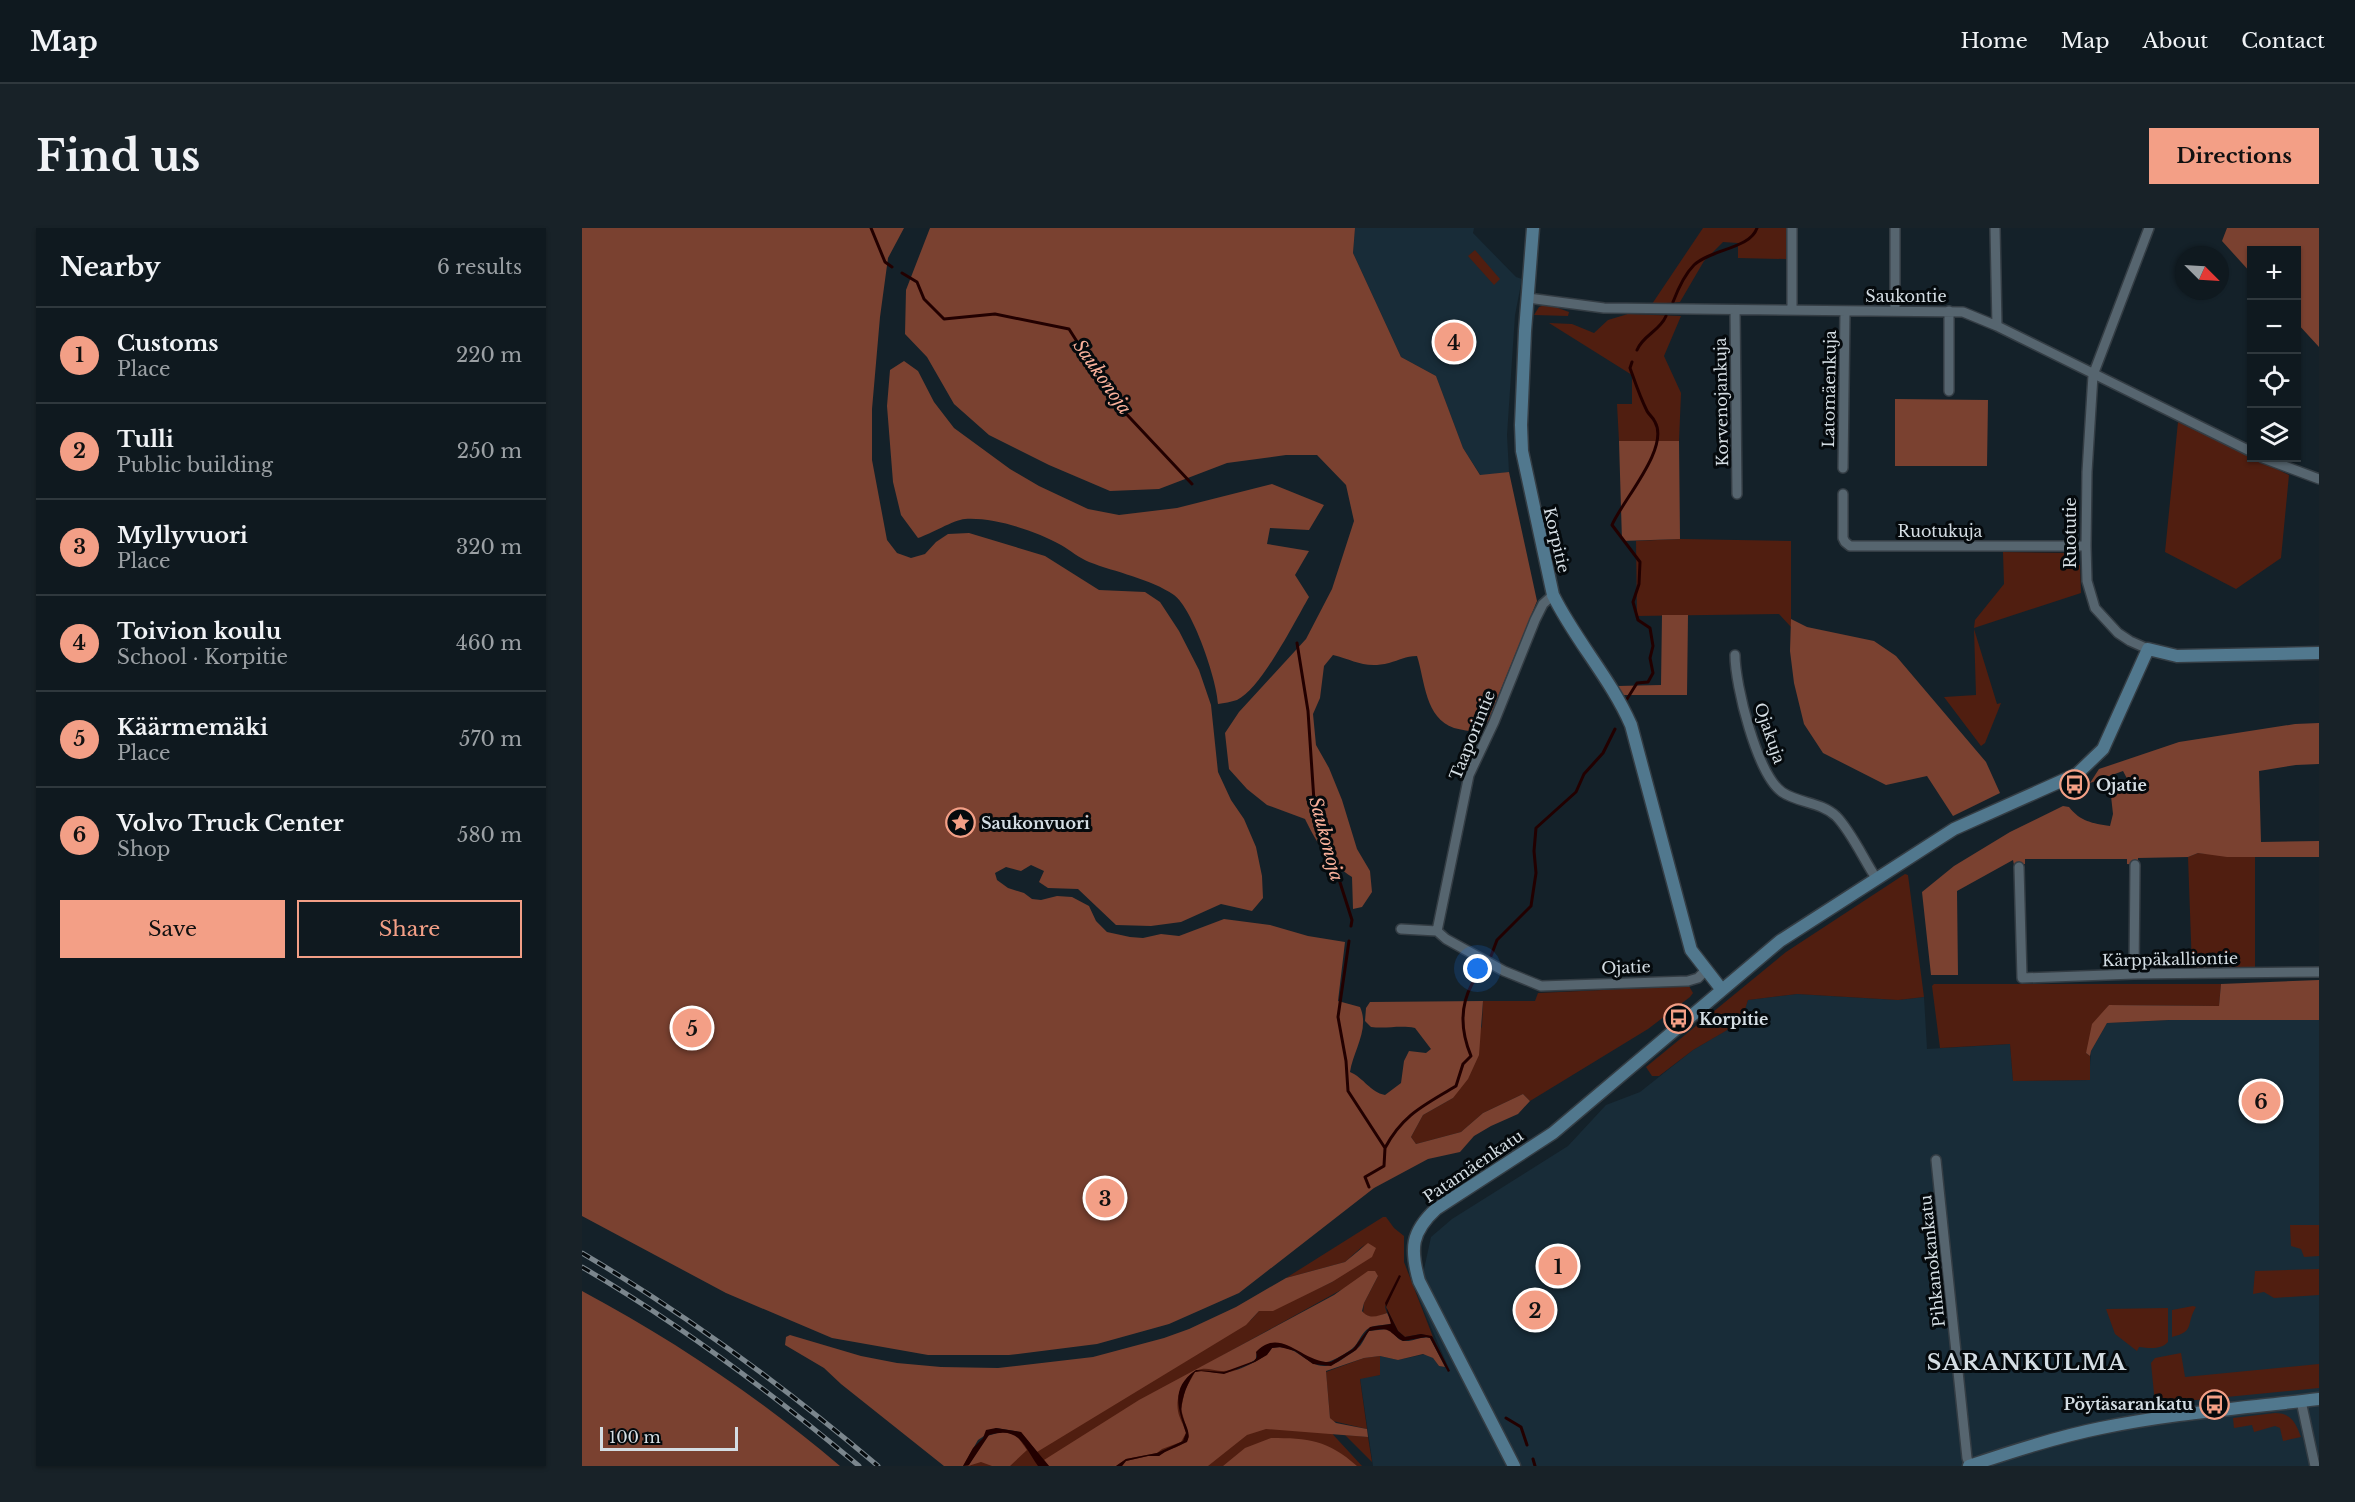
<!DOCTYPE html>
<html lang="en">
<head>
<meta charset="utf-8">
<style>
	body { margin:0; font-family:"Libre Baskerville",serif; background:#182228; color:#f1f3f6 }
	.controls { position:absolute; right:18px; top:18px; display:grid; overflow:hidden; border-radius:0px; box-shadow:0 2px 4px #0004 }
	.controls button { width:54px; height:54px; display:grid; place-items:center; padding:0; border:0; border-bottom:2px solid #2f383d; background:#0f191f; color:#f1f3f6; font:30px sans-serif }
	.compass { position:absolute; left:1593px; top:18px; width:54px; height:54px; border-radius:50%; background:#0f191f; box-shadow:0 2px 4px #0004; rotate:114deg }
	.scale { position:absolute; left:18px; bottom:15px; width:138px; box-sizing:border-box; padding-left:6px; border:3px solid #d4dde3; border-top:0; font-size:16px; line-height:21px; white-space:nowrap; color:#d4dde3; -webkit-text-stroke:4px #050a0d; paint-order:stroke }
	.you { position:absolute; left:896px; top:741px; width:21px; height:21px; margin:-15px; border:4px solid #fff; border-radius:50%; background:#1a73e8; box-shadow:0 0 0 9px #1a73e833 }
	.badge { display:grid; place-items:center; width:39px; height:39px; border-radius:50%; background:#f39f86; color:#111; font-size:20px; font-weight:700 }
	.pin { position:absolute; translate:-50% -50%; border:3px solid #fff; box-shadow:0 2px 6px #0006 }
	.list { margin:0; padding:0; list-style:none }
	h2 { display:flex; justify-content:space-between; align-items:center; height:78px; margin:0; padding:0 24px; font-size:26px }
	h2 small { font-size:20px; font-weight:400; color:#9ba0a4 }
	.list li { display:grid; grid-template-columns:39px 1fr auto; gap:18px; align-items:center; box-sizing:border-box; height:96px; padding:0 24px; border-top:2px solid #2f383d }
	.list b { display:block; font-size:22px; white-space:nowrap }
	.list p { margin:0; font-size:20px; white-space:nowrap; color:#9ba0a4 }
	.list em { font-size:20px; font-style:normal; color:#9ba0a4 }
	.actions { display:flex; gap:12px; padding:18px 24px }
	.actions a { flex:1; padding:14px 0; border:2px solid #f39f86; border-radius:0px; text-align:center; font-size:21px; color:#f39f86 }
	.actions .main { background:#f39f86; color:#111 }
	.icon { flex:none; width:33px; height:33px; fill:none; stroke:currentColor; stroke-width:2; stroke-linecap:round; stroke-linejoin:round }
	.map { position:relative; flex:none; width:1737px; height:1238px; overflow:hidden; border-radius:0px }
	header { display:flex; align-items:center; gap:36px; box-sizing:border-box; height:84px; padding:0 30px; background:#0f191f; border-bottom:2px solid #2f383d }
	header strong { font-size:28px }
	nav { display:flex; gap:33px; margin-inline-start:auto; font-size:21px }
	.intro { display:flex; align-items:center; justify-content:space-between; box-sizing:border-box; height:144px; padding:0 36px }
	h1 { margin:0; font-size:42px }
	.button { padding:15px 27px; border-radius:0px; background:#f39f86; color:#111; font-size:21px; font-weight:700 }
	main { display:flex; gap:36px; padding:0 36px }
	aside { flex:1; background:#0f191f; border-radius:0px; box-shadow:0 2px 4px #0004 }
	.map>svg:first-child { display:block }
	.built { fill:#182c38 }
	.green { fill:#501e10 }
	.forest { fill:#7a4130 }
	.water { fill:#200 }
	.lines { fill:none; stroke-linecap:round; stroke-linejoin:round }
	.stream { stroke:#200; stroke-width:3 }
	.street-casing { stroke:#343d44; stroke-width:12 }
	.secondary-casing { stroke:#343d44; stroke-width:15 }
	.street { stroke:#56656f; stroke-width:9 }
	.secondary { stroke:#51788e; stroke-width:12 }
	.rail-casing { stroke:#7b868d; stroke-width:5 }
	.rail { stroke:#050a0d; stroke-width:3; stroke-dasharray:9; stroke-linecap:butt }
	.labels { text-anchor:middle; dominant-baseline:central; stroke-width:6; stroke-linejoin:round; paint-order:stroke }
	.street-label { font-size:16px; fill:#d4dde3; stroke:#050a0d }
	.poi-label { font-size:16px; font-weight:bold; fill:#d4dde3; stroke:#050a0d; text-anchor:start }
	.water-label { font-size:18px; font-style:italic; fill:#fab19b; stroke:#050a0d }
	.district-label { font-size:22px; font-weight:bold; letter-spacing:1.5px; fill:#d4dde3; stroke:#050a0d }
</style>
</head>
<body>
<header>
<strong>Map</strong>
<nav><a>Home</a><a>Map</a><a>About</a><a>Contact</a></nav>
</header>
<div class="intro"><h1>Find us</h1><a class="button">Directions</a></div>
<main>
<aside>
<h2>Nearby<small>6 results</small></h2>
<ul class="list">
<li><span class="badge">1</span><div><b>Customs</b><p>Place</p></div><em>220 m</em></li>
<li><span class="badge">2</span><div><b>Tulli</b><p>Public building</p></div><em>250 m</em></li>
<li><span class="badge">3</span><div><b>Myllyvuori</b><p>Place</p></div><em>320 m</em></li>
<li><span class="badge">4</span><div><b>Toivion koulu</b><p>School · Korpitie</p></div><em>460 m</em></li>
<li><span class="badge">5</span><div><b>Käärmemäki</b><p>Place</p></div><em>570 m</em></li>
<li><span class="badge">6</span><div><b>Volvo Truck Center</b><p>Shop</p></div><em>580 m</em></li>
</ul>
<div class="actions"><a class="main">Save</a><a>Share</a></div>
</aside>
<div class="map">
<svg width="1737" height="1238" viewBox="0 0 1737 1238">
	<rect width="100%" height="100%" fill="#142129"/>
	<path class="built" d="M773,0H892L891,5L934,49L940,51L933,87L925,207L927,244L899,248L881,220L854,148L819,129L771,25Z
		M1215,766L1316,772L1342,769L1345,821L1428,816L1431,853L1507,852L1509,823L1525,795L1587,792H1737V1238H791L778,1150L798,1147V1128L816,1132L844,1126L851,1130L857,1138L863,1139L868,1143L836,1069L849,1009L870,991L986,918L1024,877L1058,864L1111,822L1158,794L1166,772Z"/>
	<path class="green" d="M1121,0H1205L1204,31L1156,30V15L1141,14L1122,33L1098,74L1070,76Z
		M893,22L918,51L912,57L886,28Z
		M965,76L987,84L986,88L952,87L957,79Z
		M1046,86L1099,88L1082,128L1099,165L1097,213H1037L1035,176H1050V147L967,95L990,96L1012,105L1026,92Z
		M1596,194L1707,247L1699,330L1654,361L1583,324Z
		M1098,311L1209,313V399L1197,386L1055,388L1054,313Z
		M1421,324L1489,325L1488,336L1498,337L1499,365L1392,400L1393,392L1422,356Z
		M1392,401L1415,476L1419,475L1403,515L1399,518L1362,469L1394,467Z
		M1616,625L1673,629V742H1631L1610,740L1606,629Z
		M1323,646L1326,647L1342,769L1316,772L1215,766L1166,772L1159,794L1111,822L1077,848H1070L1064,839L1204,724Z
		M1352,756H1639L1637,778L1527,777L1504,825L1508,828V852L1431,853L1428,816L1358,820L1350,758Z
		M1107,758L1111,765L1108,769L1066,801L948,873L941,866L901,885L879,904L834,916L829,909L841,887L871,870L900,798L901,773H953L956,765Z
		M801,989H804L812,1000L822,1008V1034L851,1109L839,1106L823,1109L816,1103L804,1079L818,1047L803,1079L805,1085L792,1090L781,1086L782,1075L796,1048L757,1063L636,1130L744,1199L780,1238H365L669,1092L677,1083H687L750,1054L783,1016L763,1034L704,1050Z
		M1708,997H1737V1028L1722,1029L1719,1021L1709,1018Z
		M1737,1041V1067L1692,1070L1682,1064L1671,1066L1673,1043Z
		M1611,1078L1614,1079C1603,1097 1614,1103 1590,1109V1082Z
		M1586,1080V1114C1579,1122 1567,1120 1557,1119L1555,1123L1533,1106L1524,1081Z
		M1599,1125L1603,1149L1737,1136V1160L1573,1176L1569,1135L1573,1130Z
		M798,1128V1147L778,1151L785,1201L751,1193L748,1190L744,1144L782,1130Z
		M1693,1185C1709,1185 1714,1195 1719,1209L1701,1213L1698,1200L1693,1198L1672,1204L1670,1197L1652,1200L1651,1190Z
		M763,1207L786,1209L790,1234Z"/>
	<path class="forest" d="M0,0H322L306,30L298,89L290,181V232L305,312L315,325L329,330L343,326L354,314L366,306L387,305L463,328L517,362L563,364L578,374L597,403L617,442L629,477L636,544L649,572L662,591L674,619L680,648L681,670L670,683L639,676L599,694L569,698L534,697L496,661L466,660L457,654L462,643L449,637L439,643L424,639L413,645L415,652L426,660L442,665L450,671L459,672L475,668L490,669L507,678L514,693L525,704L548,709L561,710L579,706L597,708L642,691L688,697L726,708L763,714L756,773L778,779C788,801 771,823 768,844C782,850 788,864 803,867L819,855L822,833L827,823L844,825L849,821L833,800C818,797 804,801 789,799L783,793L784,780L788,774L901,773L897,827L886,851L871,870L841,887L829,909L834,916L879,904L901,885L941,866L948,873L936,886L909,898L892,908L878,924L846,931L792,960L657,1065L587,1096L515,1116L427,1127H346L250,1110L144,1065L0,988Z
		M348,0H773L771,25L819,129L854,148L881,220L898,247L927,244L955,373L906,493L896,504C888,503 879,502 872,500C843,490 843,453 835,428C823,428 818,432 807,435C782,441 772,432 751,427L742,438L738,470L731,486L734,517L747,540L760,572L775,621L788,643L790,664L780,679L771,681L770,649C747,634 735,616 723,591L685,577L665,561L647,541L643,505L657,484L724,411L750,361L772,293L764,257L735,227H704L645,235L577,261L528,263L467,237L407,207L372,176L345,129L323,106L324,62Z
		M1645,0H1737V119L1715,95L1714,22H1670L1669,45L1640,13Z
		M322,133L336,143L352,174L372,200L428,241L457,258L506,281L537,287L595,280L690,256L742,277L727,302L688,300L685,316L727,323L713,347L727,369C713,393 679,461 655,472C649,474 642,475 636,476C635,452 611,381 592,367C569,351 533,344 507,334C497,330 488,322 479,317C454,303 412,289 383,291C371,292 349,306 336,310L319,287L311,254L305,178L308,142Z
		M1313,171L1406,172L1405,238H1313Z
		M1037,213H1097L1098,311L1040,313Z
		M1080,387H1106L1105,467H1040L1035,458L1079,457Z
		M1209,391L1225,399L1292,413L1314,428L1404,534L1418,565L1371,588L1345,548L1304,557L1241,525L1222,496L1212,455L1208,423Z
		M1737,495V536L1714,537L1677,543L1679,614L1737,613V629H1645L1616,625L1606,629L1556,630V637L1545,636V631H1443V636L1432,637L1431,632L1375,663L1376,747H1349L1340,664L1372,638L1428,604L1481,578L1487,579C1499,594 1510,595 1528,598L1531,586L1529,568L1536,562L1549,558L1541,543L1508,555L1517,541L1597,514L1713,496Z
		M1737,752V792H1587L1525,795L1509,823L1508,828L1504,825L1510,796L1527,777L1637,778L1639,756Z
		M786,1015L794,1020L790,1029L750,1054L691,1083H677L664,1097L455,1224L439,1204L414,1200L396,1212L381,1238H362L259,1156L242,1140L203,1117L204,1109L208,1107L279,1128L315,1135L359,1139L416,1140L511,1129L582,1110L607,1101L654,1079L704,1050L763,1034Z
		M786,1043H793L796,1048L782,1075L780,1083C787,1092 796,1088 805,1085L810,1095C804,1098 794,1096 787,1100C781,1103 777,1113 773,1118C770,1122 750,1134 745,1134C722,1135 708,1109 684,1118C677,1120 674,1124 674,1131C666,1137 649,1144 639,1143C633,1143 626,1140 620,1141C603,1143 593,1168 596,1183C597,1190 602,1197 604,1205L599,1214L580,1221L575,1225L544,1231L534,1238H467L462,1232L557,1172L752,1067Z
		M0,1063C92,1112 179,1171 258,1238H0Z
		M805,1101C813,1104 814,1112 822,1113C831,1114 839,1108 848,1110L863,1139L857,1138L851,1130L841,1126L816,1132L798,1128L782,1130L744,1143L748,1190L754,1195L785,1201L786,1209L684,1201L665,1207L626,1238H540L544,1233L566,1228H577C588,1218 598,1222 607,1209L599,1181L603,1162L613,1144C622,1142 629,1145 638,1145C651,1146 684,1131 690,1120C722,1113 728,1155 762,1130C769,1125 776,1122 780,1115C783,1111 784,1106 787,1103Z
		M423,1203L435,1208L445,1222L428,1238H410L399,1234L386,1238L405,1208Z
		M689,1210C726,1210 746,1212 775,1238H641L663,1220Z"/>
	<path class="water" d="M817,1047L819,1048L804,1079L816,1103L823,1109L839,1106L850,1108L868,1143L866,1144L848,1110L844,1109L821,1113C805,1104 811,1098 787,1103L774,1122L749,1138L731,1136L713,1123L698,1119L690,1120L685,1127L673,1134L642,1146L619,1143L613,1144C606,1153 597,1176 600,1186C602,1196 610,1204 605,1214L583,1224L577,1228H566L544,1233L540,1238H534L544,1231L575,1225L601,1213L604,1205C596,1180 588,1160 614,1142L642,1144L672,1133L675,1129L674,1124C699,1097 721,1136 749,1134L771,1121L788,1099L809,1096L803,1075Z
		M414,1200L439,1204L467,1238H456C441,1216 437,1198 407,1207L387,1237L381,1238L391,1220L401,1210L404,1202Z"/>
	<g class="lines">
		<path class="stream" d="M289,0L303,34L310,39
			M320,45L335,54L342,71L362,91L413,86L487,101L534,175L610,256
			M1091,74C1096,61 1102,47 1112,37C1129,21 1168,21 1175,0
			M1055,122C1061,107 1078,103 1084,88
			M715,415L726,483L732,573L770,692L769,698
			M1045,471L1055,455L1066,454L1071,445L1068,430L1071,418L1068,400L1056,392L1051,374L1057,356L1058,334L1030,297C1040,273 1088,220 1073,194C1071,189 1067,187 1065,183C1058,169 1053,154 1048,140L1050,134
			M767,713L756,789L764,833L766,863L803,920L802,938L783,949L787,959
			M909,728L915,712L949,678L954,645L952,623L954,600L994,564L1002,546L1021,525L1033,501
			M803,920C821,886 843,877 874,858L881,836L889,828C879,804 877,780 890,756C893,751 900,747 904,742
			M924,1190L939,1199L945,1217
			M951,1231L953,1238"/>
		<defs>
			<path id="street" d="M1210,0V82
				M1313,0V82
				M1413,0L1415,98
				M946,70L1022,80L1381,84L1415,98L1670,224
				M1153,82L1155,266
				M1367,163V83
				M1681,230L1737,251
				M1261,240L1263,83
				M1261,266V310L1263,314L1268,318H1504
				M1566,421L1548,413L1536,405L1513,380L1505,353L1504,318L1505,244L1511,147L1567,0
				M1153,427C1153,457 1175,546 1200,564C1216,575 1239,574 1254,588C1269,603 1282,632 1294,650
				M1437,639L1440,750L1552,746L1737,744
				M819,701L855,703L864,711L922,743L959,758L1106,753L1116,750L1123,743
				M855,703L887,547L912,494L953,392L961,376L971,367
				M1552,746L1553,637
				M1354,932L1385,1230L1388,1238
				M1719,1173L1733,1238"/>
			<path id="secondary" d="M951,0L943,103L939,197L940,223L971,367C993,412 1029,451 1049,497L1109,722L1140,762
				M932,1238L837,1053C828,1021 829,1004 854,981L971,905L1198,713L1372,601L1495,546L1521,521L1566,421L1595,428L1737,425
				M1387,1238C1431,1223 1474,1209 1519,1200C1591,1185 1664,1180 1737,1171"/>
		</defs>
		<use href="#street" class="street-casing"/>
		<use href="#secondary" class="secondary-casing"/>
		<use href="#street" class="street"/>
		<use href="#secondary" class="secondary"/>
		<defs>
			<path id="rail" d="M0,1025C105,1087 203,1159 296,1238
				M0,1039C98,1096 190,1165 277,1238"/>
		</defs>
		<use href="#rail" class="rail-casing"/>
		<use href="#rail" class="rail"/>
	</g>
	<defs>
		<symbol id="bus-ring" viewBox="-11 -11 22 22"><circle r="9.5" fill="#050a0d" stroke="#f39f86" stroke-width="1.5"/><path d="M-5-6H5V4H4V6H2V4H-2V6H-4V4H-5ZM-3.5-4V0h7V-4ZM-3.5 1.2v1.5H-2V1.2ZM2 1.2v1.5H3.5V1.2Z" fill="#f39f86"/></symbol>
		<symbol id="sight-ring" viewBox="-11 -11 22 22"><circle r="9.5" fill="#050a0d" stroke="#f39f86" stroke-width="1.5"/><path d="M0-6L1.8-2.2L6-1.7L2.9 1.2L3.7 5.4L0 3.3L-3.7 5.4L-2.9 1.2L-6-1.7L-1.8-2.2Z" fill="#f39f86"/></symbol>
	</defs>
	<g fill-rule="evenodd">
		<use href="#bus-ring" x="1476" y="540" width="33" height="33"/>
		<use href="#sight-ring" x="362" y="578" width="33" height="33"/>
		<use href="#bus-ring" x="1080" y="774" width="33" height="33"/>
		<use href="#bus-ring" x="1616" y="1160" width="33" height="33"/>
	</g>
	<g class="labels">
		<g class="street-label">
			<text x="1324" y="68">Saukontie</text>
			<text transform="translate(1247 161) rotate(-89)">Latomäenkuja</text>
			<text transform="translate(1139 174) rotate(-91)">Korvenojankuja</text>
			<text x="1358" y="303">Ruotukuja</text>
			<text transform="translate(1488 305) rotate(-90)">Ruotutie</text>
			<text transform="translate(975 312) rotate(77)">Korpitie</text>
			<text transform="translate(1188 505) rotate(71)">Ojakuja</text>
			<text transform="translate(890 507) rotate(-68)">Taaporintie</text>
			<text transform="translate(1588 731) rotate(-1)">Kärppäkalliontie</text>
			<text transform="translate(1044 739) rotate(-2)">Ojatie</text>
			<text transform="translate(891 938) rotate(-34)">Patamäenkatu</text>
			<text transform="translate(1350 1033) rotate(-96)">Pihkanokankatu</text>
		</g>
		<g class="poi-label">
			<text x="1514" y="557">Ojatie</text>
			<text x="399" y="595">Saukonvuori</text>
			<text x="1117" y="791">Korpitie</text>
			<text x="1611" y="1176" text-anchor="end">Pöytäsarankatu</text>
		</g>
		<g class="water-label">
			<text transform="translate(520 149) rotate(55)">Saukonoja</text>
			<text transform="translate(744 611) rotate(75)">Saukonoja</text>
		</g>
		<g class="district-label">
			<text x="1445" y="1134">SARANKULMA</text>
		</g>
	</g>
</svg>
<div class="controls">
<button>+</button>
<button>−</button>
<button><svg class="icon" aria-label="locate" viewBox="0 0 24 24"><circle cx="12" cy="12" r="6"/><path d="M12 2v4M12 18v4M2 12h4M18 12h4"/></svg></button>
<button><svg class="icon" aria-label="layers" viewBox="0 0 24 24"><path d="M12 4l9 5-9 5-9-5zM3 14l9 5 9-5"/></svg></button>
</div>
<svg class="compass" viewBox="-18 -18 36 36"><path d="M0-13l5 13h-10z" fill="#e53935"/><path d="M0 13l5-13h-10z" fill="#9ba0a4"/></svg>
<div class="scale">100 m</div>
<div class="you"></div>
<div class="pin badge" style="left:976px;top:1038px">1</div>
<div class="pin badge" style="left:953px;top:1082px">2</div>
<div class="pin badge" style="left:523px;top:970px">3</div>
<div class="pin badge" style="left:872px;top:114px">4</div>
<div class="pin badge" style="left:110px;top:800px">5</div>
<div class="pin badge" style="left:1679px;top:873px">6</div>
</div>
</main>
</body>
</html>
